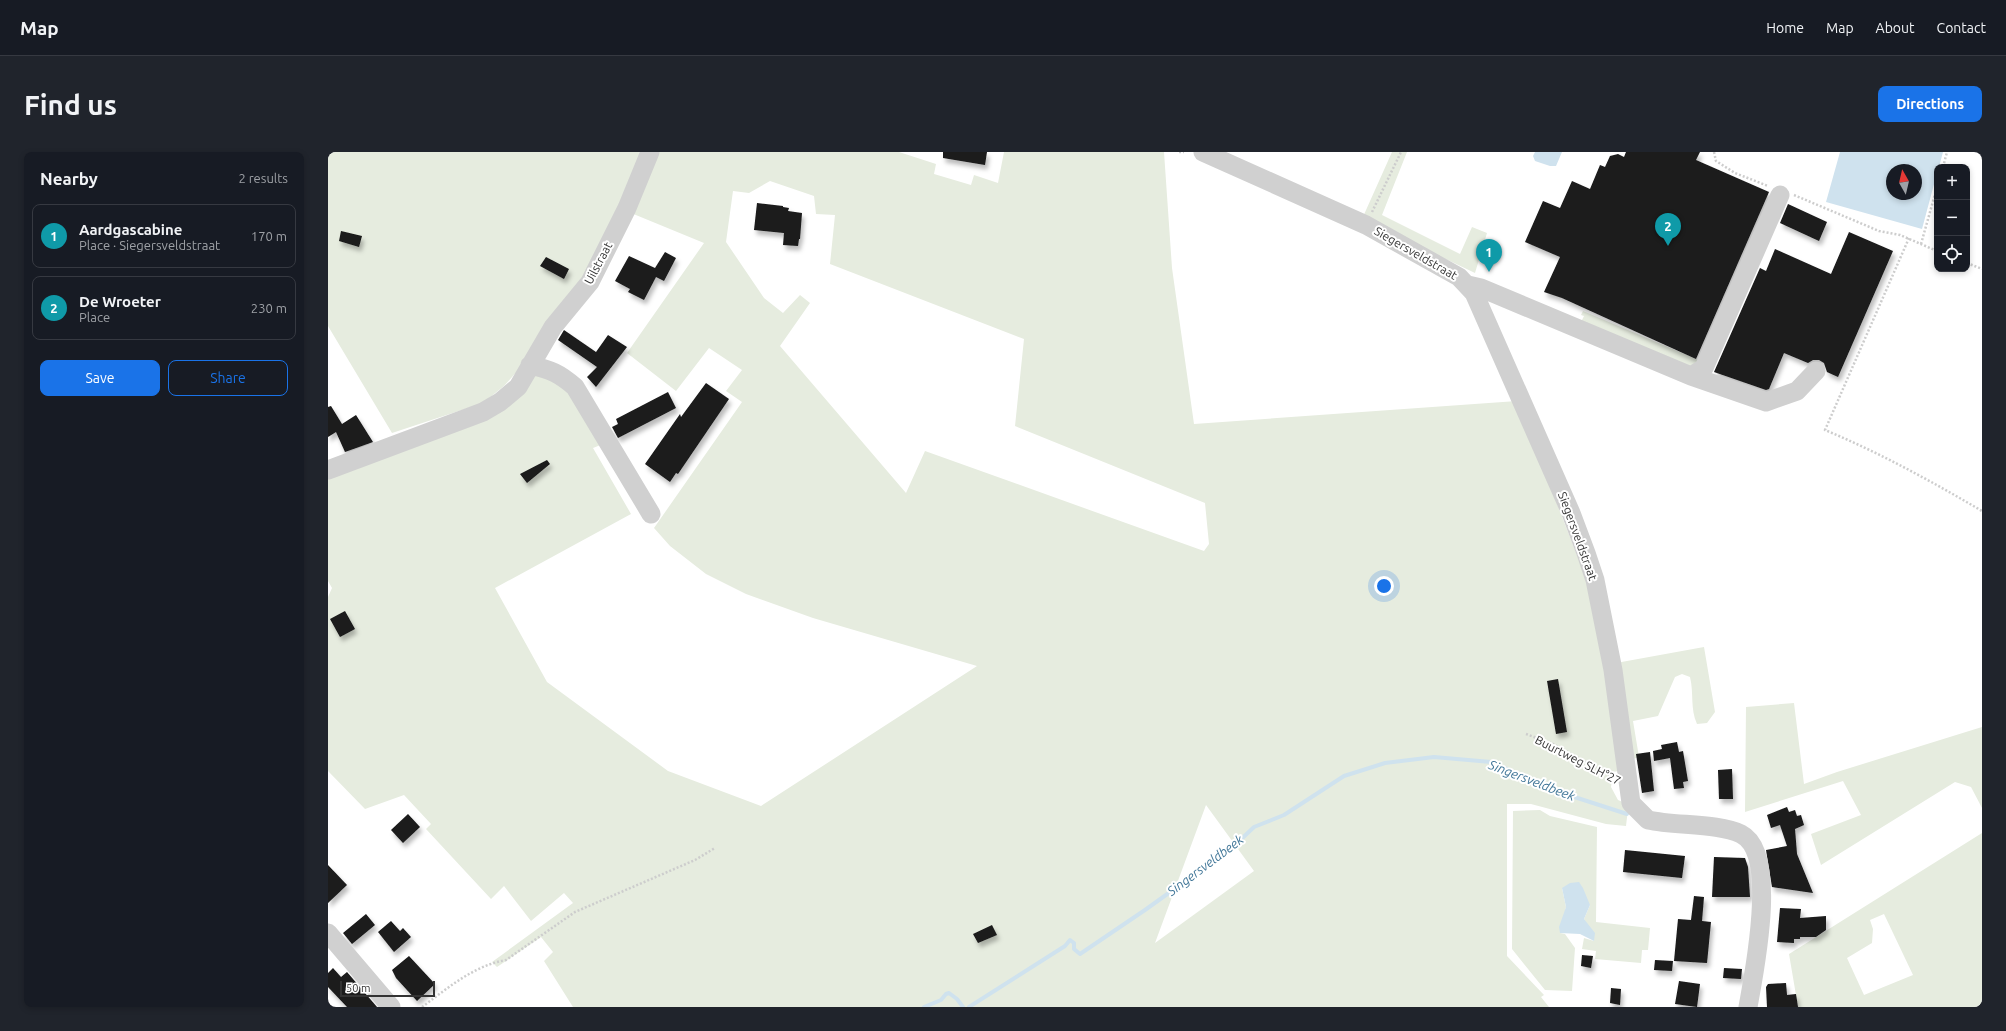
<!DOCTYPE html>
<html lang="en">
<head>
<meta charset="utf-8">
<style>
	body { margin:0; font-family:Ubuntu,sans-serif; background:#20242c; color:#f1f3f6 }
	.controls { position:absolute; right:12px; top:12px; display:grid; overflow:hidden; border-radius:8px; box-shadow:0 2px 6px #0003 }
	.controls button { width:36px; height:36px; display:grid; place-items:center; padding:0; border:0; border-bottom:1px solid #363941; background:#171b24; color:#f1f3f6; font:20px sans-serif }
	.compass { position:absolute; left:1558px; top:12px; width:36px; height:36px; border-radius:50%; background:#171b24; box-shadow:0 2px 6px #0003; rotate:352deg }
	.scale { position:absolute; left:12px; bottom:10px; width:95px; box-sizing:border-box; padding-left:4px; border:2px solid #333; border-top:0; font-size:11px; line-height:14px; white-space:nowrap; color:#333; -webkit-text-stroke:3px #fff; paint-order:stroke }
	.you { position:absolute; left:1056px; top:434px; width:14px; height:14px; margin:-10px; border:3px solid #fff; border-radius:50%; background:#1a73e8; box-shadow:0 0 0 6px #1a73e833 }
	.badge { display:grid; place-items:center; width:26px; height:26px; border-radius:50%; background:#1a73e8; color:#fff; font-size:13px; font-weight:700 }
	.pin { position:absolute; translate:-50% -33px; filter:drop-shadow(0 1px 2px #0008) }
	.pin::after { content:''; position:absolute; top:21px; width:14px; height:12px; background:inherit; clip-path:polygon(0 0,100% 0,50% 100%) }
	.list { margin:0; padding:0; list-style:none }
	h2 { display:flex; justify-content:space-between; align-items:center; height:52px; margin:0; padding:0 16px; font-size:17px }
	h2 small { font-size:13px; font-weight:400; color:#9ea1a6 }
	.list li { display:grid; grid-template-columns:26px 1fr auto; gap:12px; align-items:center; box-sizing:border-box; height:64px; margin:0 8px 8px; padding:0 8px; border:1px solid #363941; border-radius:8px }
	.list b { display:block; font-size:15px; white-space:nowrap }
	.list p { margin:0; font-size:13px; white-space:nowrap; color:#9ea1a6 }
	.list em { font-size:13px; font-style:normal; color:#9ea1a6 }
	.actions { display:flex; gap:8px; padding:12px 16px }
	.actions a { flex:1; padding:9px 0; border:1px solid #1a73e8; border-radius:8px; text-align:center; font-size:14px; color:#1a73e8 }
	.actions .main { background:#1a73e8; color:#fff }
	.icon { flex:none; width:22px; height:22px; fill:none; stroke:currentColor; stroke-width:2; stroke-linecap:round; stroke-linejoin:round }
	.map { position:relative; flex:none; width:1654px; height:855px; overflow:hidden; border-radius:8px }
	header { display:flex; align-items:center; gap:24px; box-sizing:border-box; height:56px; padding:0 20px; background:#171b24; border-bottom:1px solid #363941 }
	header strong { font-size:19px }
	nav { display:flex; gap:22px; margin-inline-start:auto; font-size:14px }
	.intro { display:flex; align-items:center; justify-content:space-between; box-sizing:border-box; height:96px; padding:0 24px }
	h1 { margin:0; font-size:28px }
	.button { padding:10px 18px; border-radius:8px; background:#1a73e8; color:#fff; font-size:14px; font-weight:700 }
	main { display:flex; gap:24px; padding:0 24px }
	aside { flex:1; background:#171b24; border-radius:8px; box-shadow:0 2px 6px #0003 }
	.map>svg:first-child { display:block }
	.green { fill:#e6ecdf; fill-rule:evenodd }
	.water { fill:#cfe2ee; fill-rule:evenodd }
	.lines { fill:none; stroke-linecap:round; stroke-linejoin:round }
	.stream { stroke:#cfe2ee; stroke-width:4 }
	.building { fill:#1a1a1a; filter:url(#shadow) }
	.path { stroke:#cdcdcd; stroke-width:2.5; stroke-dasharray:2 2; stroke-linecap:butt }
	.minor { stroke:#d0d0d0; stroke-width:19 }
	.labels { text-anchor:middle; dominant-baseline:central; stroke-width:4; stroke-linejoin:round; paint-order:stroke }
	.street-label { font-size:12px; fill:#333; stroke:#fff }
	.water-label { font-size:13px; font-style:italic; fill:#3f7597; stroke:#fff }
</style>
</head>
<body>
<header>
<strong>Map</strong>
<nav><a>Home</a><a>Map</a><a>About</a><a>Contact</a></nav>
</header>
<div class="intro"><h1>Find us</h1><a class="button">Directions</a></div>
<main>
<aside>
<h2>Nearby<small>2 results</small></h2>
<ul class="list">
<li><span class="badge" style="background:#0f9aa8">1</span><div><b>Aardgascabine</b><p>Place · Siegersveldstraat</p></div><em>170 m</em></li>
<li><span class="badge" style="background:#0f9aa8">2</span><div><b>De Wroeter</b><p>Place</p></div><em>230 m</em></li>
</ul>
<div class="actions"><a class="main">Save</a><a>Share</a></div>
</aside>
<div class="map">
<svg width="1654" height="855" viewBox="0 0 1654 855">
	<defs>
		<filter id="shadow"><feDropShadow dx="2.5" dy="4.5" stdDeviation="2" flood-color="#0004"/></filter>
	</defs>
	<rect width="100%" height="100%" fill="#fff"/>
	<path class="green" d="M0,0H310L316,1L257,123L194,214L176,234L155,251L64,281L0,174Z
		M328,0H571L608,12L606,22L643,33L646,23L670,31L676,0H836L844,116L866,272L1189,249L1266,447L1291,619L1285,620L1283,635L1290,648L1297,651L1300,657L1298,674L1278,672L1203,652H1179V804L1216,843L1213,845L1221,855H245L216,809L225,800L213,785L169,815L164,810L245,751L236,741L203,769L176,734L163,747L98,677L103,672L76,643L37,657L0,619V445L4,436L0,429V325L154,267L206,221L233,228L275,292L265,296L303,362L167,436L219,530L340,619L433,654L649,514L485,466L418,442L378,422L342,394L326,376L414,250L398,239L414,218L381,196L348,239L299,201L376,91L303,61ZM442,29L486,44L488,62L507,63L502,112L696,187L687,274L877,351L881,392L876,399L597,299L578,341L452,194L482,151L472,143L455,161L436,146L398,90L405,39L421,41ZM878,653L926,719L827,791Z
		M1064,0H1079L1054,63L1132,102L1144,75L1159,81L1147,121L1034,67Z
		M1255,159L1373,209L1364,218L1250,176L1256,164L1253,163Z
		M1376,495L1387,560L1379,571L1369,572C1362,557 1366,541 1362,525L1354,522L1347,525L1330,564L1305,569L1311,605L1302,608L1288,511Z
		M1466,551L1476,632L1509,620L1654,575V656L1643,635L1627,630L1493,713L1483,682L1533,663L1515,629L1417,660L1418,555Z
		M1212,658L1222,664L1269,675L1268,770L1322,776L1320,798H1314L1313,811L1267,807L1268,799L1254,797L1256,786L1266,789L1256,767L1262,753L1234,736L1238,755L1232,781L1237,782L1247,796L1244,839L1217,838L1184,797L1185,659Z
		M1654,681V855H1470L1461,802ZM1556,762L1585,823L1536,843L1519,806L1544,791L1545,777L1542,768Z"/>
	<path class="water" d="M1207,0H1234L1228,14H1222L1207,9L1205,4Z
		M1512,0H1615L1611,15H1609V21L1594,77L1498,50ZM1564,18H1588V42H1564Z
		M1251,730L1255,736L1262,753L1256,767L1267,781L1266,789L1252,782L1232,781L1231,775L1238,755L1234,736L1242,731Z"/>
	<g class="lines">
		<path class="stream" d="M596,855L613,848L618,842L621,841L629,847L635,855
			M641,855L737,794L742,788L746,791V797L752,802L817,758L905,695L926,675L956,663L1016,624L1057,611L1106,605L1163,610L1231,640L1299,662"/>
	</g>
	<path class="building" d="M615,0H659L657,13L615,6Z
		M1298,0H1372L1368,8L1441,40L1368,207L1234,146L1216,140L1232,105L1197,90L1215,49L1232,56L1244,29L1262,37L1272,13L1277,15L1282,4L1290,2L1296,5Z
		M429,51L455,54V55L461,56L460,59L474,61L472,87H471L470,94L455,93L456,81L426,78Z
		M1460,52L1499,70L1491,89L1452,71Z
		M13,79L34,84L31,95L11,89Z
		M1521,80L1565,99L1510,225L1499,220L1496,211L1491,208H1485L1480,211L1456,201L1441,237L1438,238L1386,220L1432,116L1438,119L1447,97L1503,122Z
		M337,100L348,106L336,129L328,125L316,148L300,140L302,137L287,129L301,104L327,116Z
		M218,105L241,117L236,127L212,114Z
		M236,178L268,200L280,183L299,195L268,235L259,225L269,215L230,188Z
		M378,231L401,247L350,322L348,321L342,330L317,312L352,262L353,265Z
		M340,240L348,256L290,286L284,275L290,272L288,267Z
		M3,254L14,272L28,263L45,290L17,300L8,280L0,285V255Z
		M219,308L222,312L199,331L192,322Z
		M17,459L27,477L12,485L2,467Z
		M1230,527L1239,580L1228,582L1219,529Z
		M1349,590L1351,600L1355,599L1360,629L1355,630L1356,636L1346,637L1342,606L1326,609L1325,599L1334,597L1333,593Z
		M1322,600L1326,639L1314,641L1308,602Z
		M1404,617L1405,647H1391L1390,618Z
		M1459,655L1461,660L1467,658L1469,664L1473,663L1476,673L1467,677L1469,702L1485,741L1444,735L1438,698L1459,694L1452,673L1443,676L1439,663Z
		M80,662L92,675L75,691L63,678Z
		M1297,698L1357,704L1354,726L1295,720Z
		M1386,705L1417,706L1420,715L1422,745H1384Z
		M0,713L19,733L0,751Z
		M1366,744L1376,745L1374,769L1383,770L1379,811L1346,809L1350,767L1363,768Z
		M1452,756L1473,757L1472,766L1498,764V778L1488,785H1472V787H1466V791L1449,790Z
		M38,762L47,773L24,792L15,781Z
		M63,769L72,779L75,776L83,785L66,800L50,780Z
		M664,773L669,783L650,791L645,782Z
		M1254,803L1265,804L1263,816L1253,814Z
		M81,804L107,832L89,849L68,826L64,818Z
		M1327,808L1345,809L1344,819L1326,818Z
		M5,816L13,825L19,820L49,855H19L0,835V821Z
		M1396,816L1414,817L1413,827L1395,826Z
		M1351,829L1372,832L1369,855L1347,852Z
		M1458,831L1459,843L1468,842L1470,855H1439L1438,835L1440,832Z
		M1283,836L1293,837L1292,853L1282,851Z"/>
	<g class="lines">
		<path class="path" d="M851,0H856
			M1386,0L1388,9L1407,21L1440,34
			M1615,15L1619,0
			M1466,43L1551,79L1572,83L1609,99
			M1044,60L1073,0
			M1581,86L1497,278C1552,301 1603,329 1654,359
			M1593,92L1609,35
			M1639,111L1654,117
			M1198,582L1225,592L1283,624
			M94,855C120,836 145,814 178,808L247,760L367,708L387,696"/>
		<path class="minor" d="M875,0L1038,73L1131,125L1146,141L1243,361L1258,401L1267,428L1285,518L1303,651L1320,668C1347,674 1391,671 1413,682C1451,701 1426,821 1420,855
			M1140,133L1153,136L1363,224L1438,250L1469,239L1488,219
			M202,213C223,218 231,221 247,235L323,362
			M1363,224L1376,216L1452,43
			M0,318L155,260L172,250L190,235L225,175L262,130L299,56L322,0
			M0,781L63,855"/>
	</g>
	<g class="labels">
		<g class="street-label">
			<text transform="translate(1088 101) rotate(30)">Siegersveldstraat</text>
			<text transform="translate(270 111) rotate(-62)">Uilstraat</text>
			<text transform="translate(1250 384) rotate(70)">Siegersveldstraat</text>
			<text transform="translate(1250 608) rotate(27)">Buurtweg SLH°27</text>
		</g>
		<g class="water-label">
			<text transform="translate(1204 628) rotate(21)">Singersveldbeek</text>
			<text transform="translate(877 713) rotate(-37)">Singersveldbeek</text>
		</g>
	</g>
</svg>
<div class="controls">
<button>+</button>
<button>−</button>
<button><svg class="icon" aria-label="locate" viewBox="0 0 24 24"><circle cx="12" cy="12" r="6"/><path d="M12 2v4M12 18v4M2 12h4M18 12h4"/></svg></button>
</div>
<svg class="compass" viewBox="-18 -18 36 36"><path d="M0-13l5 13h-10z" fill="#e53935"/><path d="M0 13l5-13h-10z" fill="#9ea1a6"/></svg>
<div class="scale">50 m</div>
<div class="you"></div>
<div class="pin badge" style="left:1161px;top:120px;background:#0f9aa8">1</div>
<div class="pin badge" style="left:1340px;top:94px;background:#0f9aa8">2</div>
</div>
</main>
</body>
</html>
